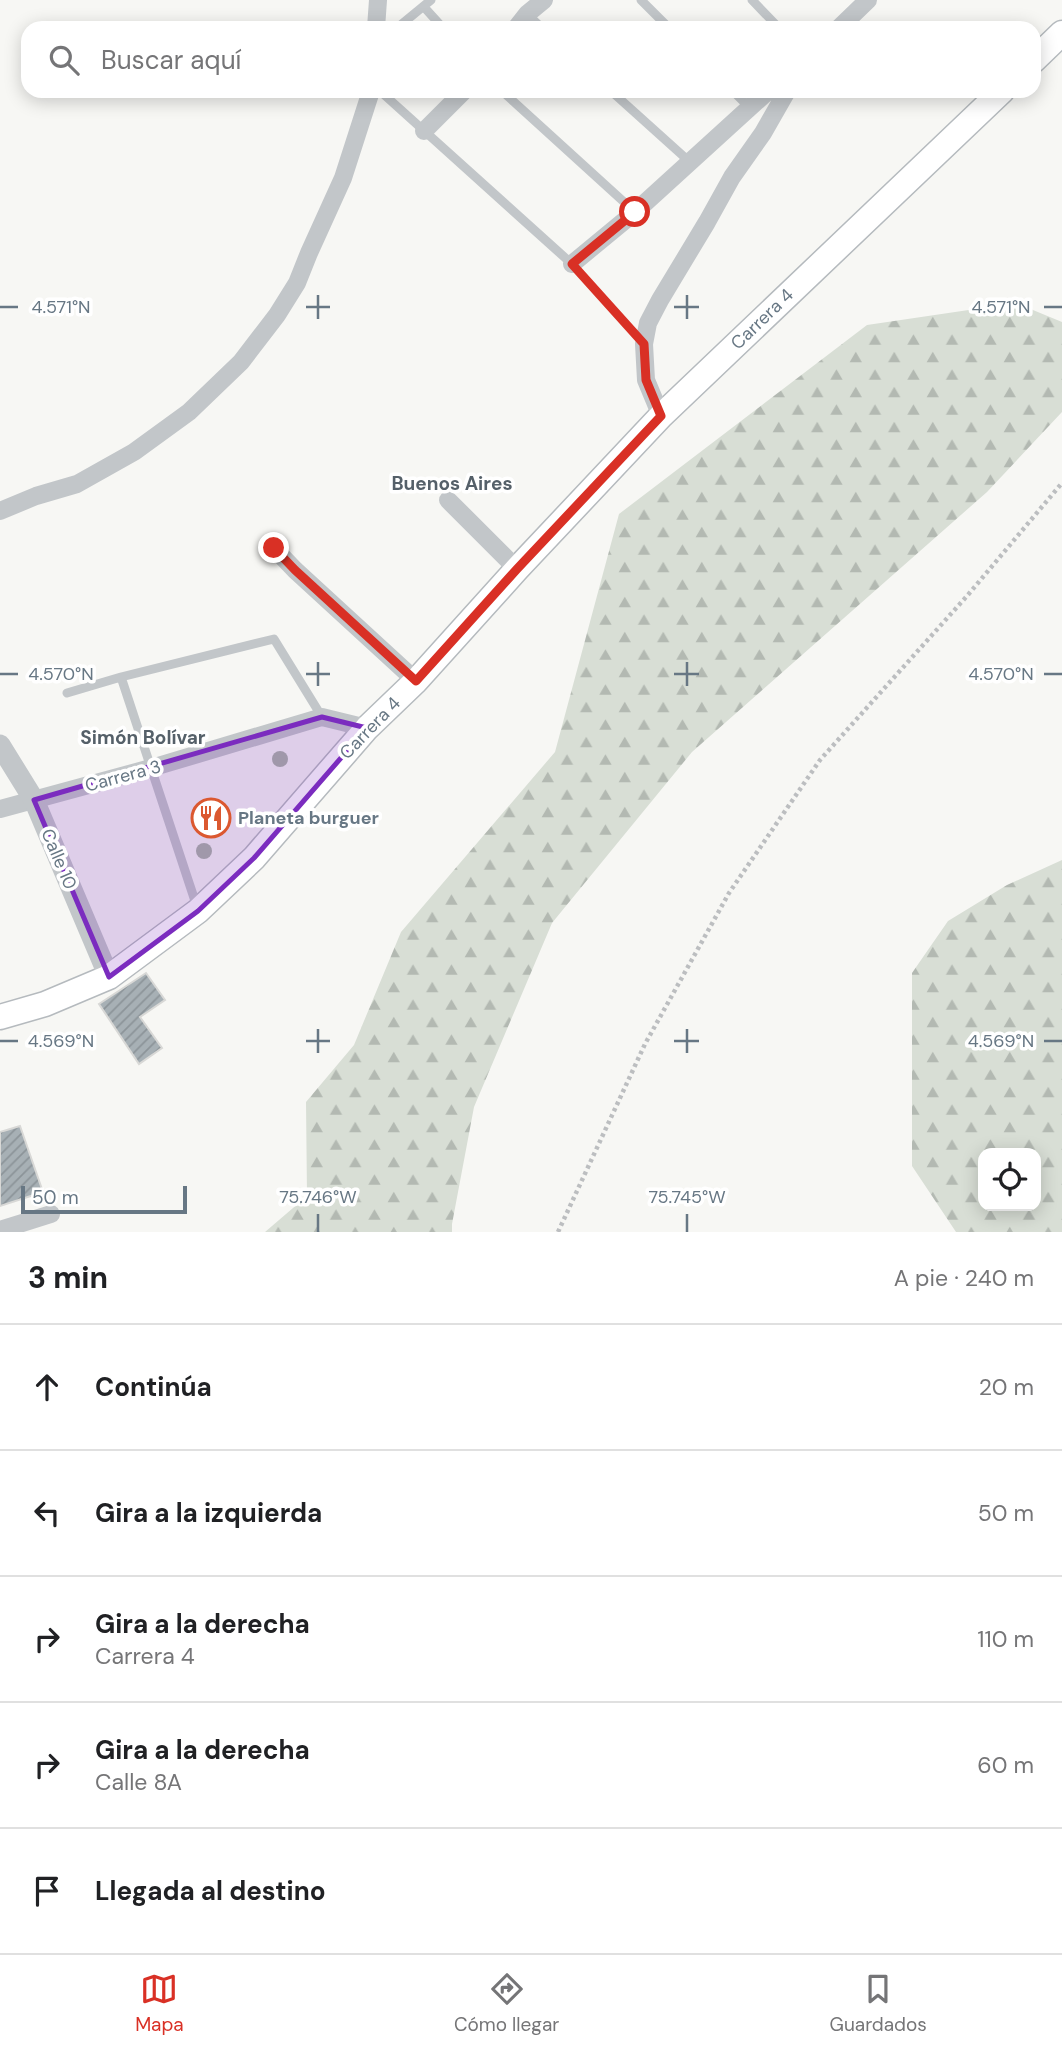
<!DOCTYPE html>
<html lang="es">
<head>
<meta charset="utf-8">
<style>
	body { margin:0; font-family:"DM Sans",sans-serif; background:#f2f2f2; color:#202124 }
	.controls { position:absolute; right:21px; bottom:21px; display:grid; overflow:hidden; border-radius:14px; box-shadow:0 4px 18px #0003 }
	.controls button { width:63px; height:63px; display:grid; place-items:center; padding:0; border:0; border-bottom:2px solid #e0e0e0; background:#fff; color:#202124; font:35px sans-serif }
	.scale { position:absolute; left:21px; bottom:18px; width:166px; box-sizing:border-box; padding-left:7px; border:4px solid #677784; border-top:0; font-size:19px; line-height:24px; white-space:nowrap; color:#677784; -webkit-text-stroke:5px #fff; paint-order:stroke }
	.stop { position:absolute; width:21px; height:21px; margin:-16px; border:5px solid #d93025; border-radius:50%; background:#fff }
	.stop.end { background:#d93025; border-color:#fff; box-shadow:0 2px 7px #0008 }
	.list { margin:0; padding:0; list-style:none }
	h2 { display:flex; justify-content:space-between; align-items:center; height:91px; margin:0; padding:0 28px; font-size:30px }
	h2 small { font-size:23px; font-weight:400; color:#757577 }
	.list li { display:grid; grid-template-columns:46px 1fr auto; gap:21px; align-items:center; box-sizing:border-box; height:126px; padding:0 28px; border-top:2px solid #e0e0e0 }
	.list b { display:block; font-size:26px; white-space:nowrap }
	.list p { margin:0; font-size:23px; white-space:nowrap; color:#757577 }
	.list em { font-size:23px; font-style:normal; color:#757577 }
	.icon { flex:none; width:38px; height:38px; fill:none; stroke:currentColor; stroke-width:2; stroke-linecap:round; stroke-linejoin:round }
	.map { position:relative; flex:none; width:1062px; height:1232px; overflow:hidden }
	.search { position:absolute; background:#fff; box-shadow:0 4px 18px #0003; left:21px; right:21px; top:21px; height:77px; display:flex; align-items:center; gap:18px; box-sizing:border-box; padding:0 24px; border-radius:21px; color:#757577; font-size:26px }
	.sheet { height:721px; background:#fff }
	nav { display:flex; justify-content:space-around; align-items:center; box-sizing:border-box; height:98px; border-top:2px solid #e0e0e0; background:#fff; font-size:19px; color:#757577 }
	nav a { display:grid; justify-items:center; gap:4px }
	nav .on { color:#d93025 }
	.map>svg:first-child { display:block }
	.forest { fill:url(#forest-firs); fill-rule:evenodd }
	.building { fill:url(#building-hatch); stroke:#d8d8d6; stroke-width:2 }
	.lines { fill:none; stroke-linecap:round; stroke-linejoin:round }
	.secondary-casing { stroke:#b5babe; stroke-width:27 }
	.path { stroke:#bcbec0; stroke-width:4.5; stroke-dasharray:3.5 3.5; stroke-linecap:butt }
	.service { stroke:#c2c6c9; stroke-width:9 }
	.minor { stroke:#c2c6c9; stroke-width:18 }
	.tertiary { stroke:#c2c6c9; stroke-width:21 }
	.secondary { stroke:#fff; stroke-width:24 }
	.tree { fill:#a9b3a6 }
	.route { stroke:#d93025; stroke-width:9 }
	.marked { fill:#7b2cbf; fill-opacity:0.2; stroke:#7b2cbf; stroke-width:5; stroke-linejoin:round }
	.ticks { fill:none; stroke:#677784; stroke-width:2.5 }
	.labels { text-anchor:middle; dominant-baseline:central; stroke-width:7; stroke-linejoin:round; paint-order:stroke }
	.street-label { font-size:18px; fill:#677784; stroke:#fff }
	.poi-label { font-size:18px; font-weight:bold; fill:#677784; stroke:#fff; text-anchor:start }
	.neighbourhood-label { font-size:19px; font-weight:bold; fill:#556069; stroke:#fff }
	.ticks-label { font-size:18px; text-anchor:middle; fill:#677784; stroke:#fff; stroke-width:7; stroke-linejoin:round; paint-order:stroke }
</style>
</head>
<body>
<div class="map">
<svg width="1062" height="1232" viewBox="0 0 1062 1232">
	<defs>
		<pattern id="forest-firs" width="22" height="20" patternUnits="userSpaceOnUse" patternTransform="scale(1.75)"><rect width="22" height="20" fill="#d8ded5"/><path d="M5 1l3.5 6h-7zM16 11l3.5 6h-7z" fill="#b3b9b2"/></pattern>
		<pattern id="building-hatch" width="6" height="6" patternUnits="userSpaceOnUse" patternTransform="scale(1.75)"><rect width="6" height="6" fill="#a7b0b5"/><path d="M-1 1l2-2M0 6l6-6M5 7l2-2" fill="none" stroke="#8c9499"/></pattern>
	</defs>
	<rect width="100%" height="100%" fill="#f7f7f4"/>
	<path class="forest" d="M1016,303L1062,322V412L987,492L692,752L552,923L474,1107L452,1224V1232H265L307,1196L306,1102L354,1045L401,932L555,752L619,514L867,325Z
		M1062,860V1232H956L912,1166V973L948,921L1007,885ZM983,1153H1036V1206H983Z"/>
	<path class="building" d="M146,973L165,1000L140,1017L162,1048L139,1064L99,1004Z
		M20,1126L43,1192L0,1206V1132Z"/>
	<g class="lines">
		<defs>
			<path id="secondary" d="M1034,60L1062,33
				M0,1017L45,1004L109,977L198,911L254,858L367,728L416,681L517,569L661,416L1002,91"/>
		</defs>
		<use href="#secondary" class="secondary-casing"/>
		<path class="path" d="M585,278L628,326
			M558,1232L645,1044L729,893L820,760L967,596L1062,483"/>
		<path class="service" d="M641,0L669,28
			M752,0L779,28
			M424,7L443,28
			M527,14L542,28
			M397,28L431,0
			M380,91L572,264
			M502,91L635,212
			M611,91L691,163
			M733,91L749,107
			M121,677L198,910
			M67,693L121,677L274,639L322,717"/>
		<path class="minor" d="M376,28L378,0
			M516,28L527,14L544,0
			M839,28L868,0
			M424,131L464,91
			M572,264L635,212L768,91
			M661,416L646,380L644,344L648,323L660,300L707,222L732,177L763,133L787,91
			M448,500L517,569
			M0,511L36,496L77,484L134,452L189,412L241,362L277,315L297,283L309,253L343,178L371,91
			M274,548L295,570L416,681
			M0,809L151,768L322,717L367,728
			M0,1230L51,1214"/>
		<path class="tertiary" d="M0,745L34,800L109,977"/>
		<use href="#secondary" class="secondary"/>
	</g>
	<g class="tree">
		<circle cx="280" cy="759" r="8"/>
		<circle cx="204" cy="851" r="8"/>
	</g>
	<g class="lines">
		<path class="route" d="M274,548L295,570L416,681L517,569L661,416L646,380L644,344L572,264L635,212"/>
	</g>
	<path class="marked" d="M322,717L367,728L254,858L198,911L109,977L34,800Z"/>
	<path class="ticks" d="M318,295V319M687,295V319M0,307H18M306,307H330M674,307H699M1044,307H1062M318,662V686M687,662V686M0,674H18M306,674H330M674,674H699M1044,674H1062M318,1029V1053M687,1029V1053M0,1041H18M306,1041H330M674,1041H699M1044,1041H1062M318,1214V1232M687,1214V1232"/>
	<defs>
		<symbol id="restaurant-ring" viewBox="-11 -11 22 22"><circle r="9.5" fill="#fff" stroke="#db5830" stroke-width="1.5"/><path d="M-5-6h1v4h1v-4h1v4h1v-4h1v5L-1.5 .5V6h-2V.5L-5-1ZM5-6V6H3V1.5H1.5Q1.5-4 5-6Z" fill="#db5830"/></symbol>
	</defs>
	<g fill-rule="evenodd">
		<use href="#restaurant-ring" x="189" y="796" width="44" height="44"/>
	</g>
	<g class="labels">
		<g class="street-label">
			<text transform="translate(762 319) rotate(-44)">Carrera 4</text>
			<text transform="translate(370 728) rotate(-46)">Carrera 4</text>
			<text transform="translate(123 776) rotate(-15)">Carrera 3</text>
			<text transform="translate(59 859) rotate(67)">Calle 10</text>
		</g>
		<g class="poi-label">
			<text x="238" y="818">Planeta burguer</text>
		</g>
		<g class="neighbourhood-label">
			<text x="452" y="483">Buenos Aires</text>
			<text x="143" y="737">Simón Bolívar</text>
		</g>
	</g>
	<g class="ticks-label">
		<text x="61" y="313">4.571°N</text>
		<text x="1001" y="313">4.571°N</text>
		<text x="61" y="680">4.570°N</text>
		<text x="1001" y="680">4.570°N</text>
		<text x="61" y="1047">4.569°N</text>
		<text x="1001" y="1047">4.569°N</text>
		<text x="318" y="1203">75.746°W</text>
		<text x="687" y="1203">75.745°W</text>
	</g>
</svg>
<div class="controls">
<button><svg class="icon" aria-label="locate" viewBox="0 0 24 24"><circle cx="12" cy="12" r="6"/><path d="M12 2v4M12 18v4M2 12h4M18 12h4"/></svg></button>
</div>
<div class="scale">50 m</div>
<div class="stop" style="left:635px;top:212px"></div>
<div class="stop end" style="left:274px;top:548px"></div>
<div class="search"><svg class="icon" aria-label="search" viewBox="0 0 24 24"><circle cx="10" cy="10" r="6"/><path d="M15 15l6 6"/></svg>Buscar aquí</div>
</div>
<section class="sheet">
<h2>3 min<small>A pie · 240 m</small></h2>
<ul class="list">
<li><svg class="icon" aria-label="ahead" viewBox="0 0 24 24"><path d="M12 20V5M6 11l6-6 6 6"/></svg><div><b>Continúa</b></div><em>20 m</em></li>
<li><svg class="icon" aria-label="left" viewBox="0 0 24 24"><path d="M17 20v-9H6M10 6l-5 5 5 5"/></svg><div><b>Gira a la izquierda</b></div><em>50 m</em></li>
<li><svg class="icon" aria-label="right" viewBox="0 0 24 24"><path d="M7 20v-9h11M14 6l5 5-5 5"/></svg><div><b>Gira a la derecha</b><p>Carrera 4</p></div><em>110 m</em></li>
<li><svg class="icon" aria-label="right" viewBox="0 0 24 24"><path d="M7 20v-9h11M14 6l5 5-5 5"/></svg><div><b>Gira a la derecha</b><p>Calle 8A</p></div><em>60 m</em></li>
<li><svg class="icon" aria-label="arrive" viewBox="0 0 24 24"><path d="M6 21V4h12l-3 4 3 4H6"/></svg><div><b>Llegada al destino</b></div></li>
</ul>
</section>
<nav>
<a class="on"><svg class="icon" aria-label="map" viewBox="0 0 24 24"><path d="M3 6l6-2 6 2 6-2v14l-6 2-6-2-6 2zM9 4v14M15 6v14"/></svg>Mapa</a>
<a><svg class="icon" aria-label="directions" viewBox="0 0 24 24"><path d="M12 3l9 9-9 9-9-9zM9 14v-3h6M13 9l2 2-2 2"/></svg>Cómo llegar</a>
<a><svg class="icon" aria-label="saved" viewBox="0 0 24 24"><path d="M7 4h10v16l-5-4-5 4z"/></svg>Guardados</a>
</nav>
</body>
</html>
